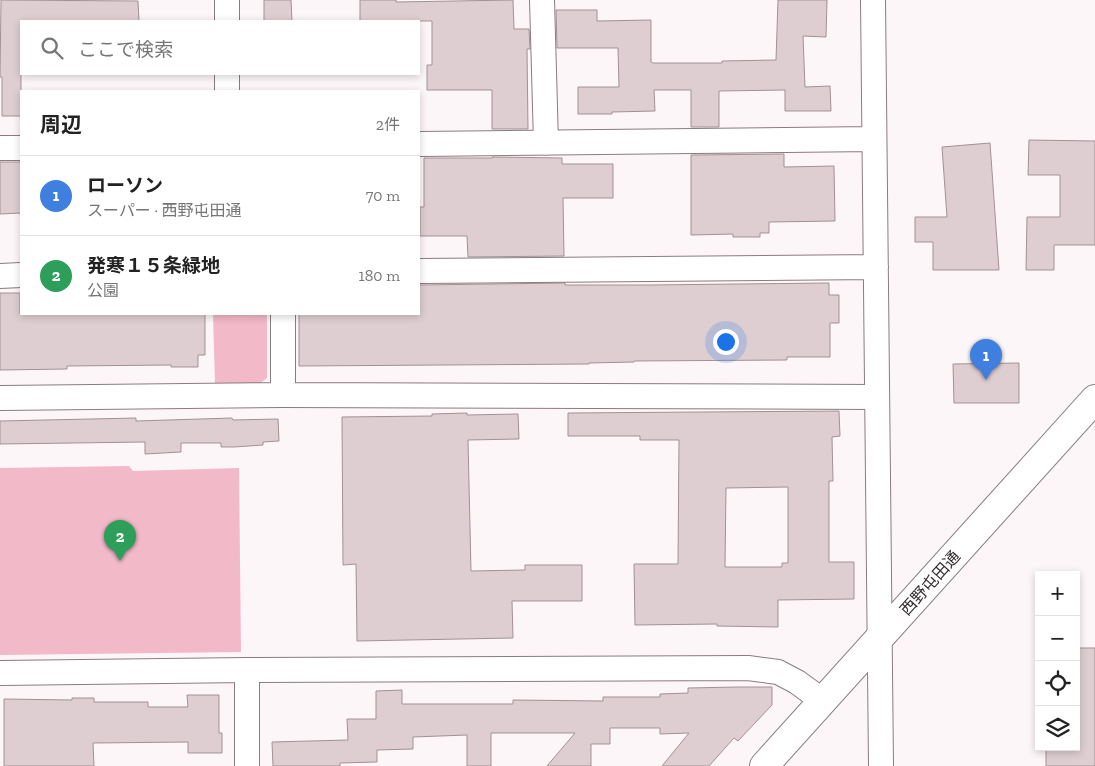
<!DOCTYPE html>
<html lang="ja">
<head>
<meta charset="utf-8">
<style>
	body { margin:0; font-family:"Zilla Slab","Noto Sans JP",serif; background:#f2f2f2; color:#222 }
	.controls { position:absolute; right:15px; bottom:15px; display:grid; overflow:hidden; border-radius:0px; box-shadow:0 2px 8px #0003 }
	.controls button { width:45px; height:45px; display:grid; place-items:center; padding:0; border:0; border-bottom:1px solid #e0e0e0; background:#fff; color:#222; font:25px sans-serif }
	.you { position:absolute; left:725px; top:341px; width:18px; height:18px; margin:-12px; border:4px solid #fff; border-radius:50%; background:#1a73e8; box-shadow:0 0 0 8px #1a73e833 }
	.badge { display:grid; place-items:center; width:32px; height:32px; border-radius:50%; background:#111827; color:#fff; font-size:16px; font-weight:700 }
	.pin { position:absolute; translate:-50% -41px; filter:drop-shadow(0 1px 2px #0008) }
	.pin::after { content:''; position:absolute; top:26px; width:18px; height:15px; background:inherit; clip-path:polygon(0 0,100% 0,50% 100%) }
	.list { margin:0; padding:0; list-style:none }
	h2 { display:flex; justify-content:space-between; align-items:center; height:65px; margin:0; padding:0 20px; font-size:21px }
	h2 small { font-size:16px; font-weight:400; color:#767676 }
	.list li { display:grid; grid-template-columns:32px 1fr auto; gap:15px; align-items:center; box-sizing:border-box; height:80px; padding:0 20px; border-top:1px solid #e0e0e0 }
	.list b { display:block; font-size:19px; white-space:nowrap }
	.list p { margin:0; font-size:16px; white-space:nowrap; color:#767676 }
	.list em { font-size:16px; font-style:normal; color:#767676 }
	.icon { flex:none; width:28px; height:28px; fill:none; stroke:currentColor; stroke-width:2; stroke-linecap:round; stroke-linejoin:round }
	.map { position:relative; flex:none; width:1095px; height:766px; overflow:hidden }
	.search { position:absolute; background:#fff; box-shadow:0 2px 8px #0003; left:20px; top:20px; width:400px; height:55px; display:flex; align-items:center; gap:12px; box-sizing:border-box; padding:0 18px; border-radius:0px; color:#767676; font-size:19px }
	.panel { position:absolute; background:#fff; box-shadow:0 2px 8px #0003; left:20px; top:90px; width:400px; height:225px; border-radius:0px }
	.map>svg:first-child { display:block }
	.green { fill:#f2b9c9 }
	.building { fill:#deced2; stroke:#a19195; fill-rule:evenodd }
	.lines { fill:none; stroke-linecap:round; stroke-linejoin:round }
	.street-casing { stroke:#8a7b7f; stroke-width:26 }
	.secondary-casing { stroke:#8a7b7f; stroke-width:30 }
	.street { stroke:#fff; stroke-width:24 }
	.secondary { stroke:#fff; stroke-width:28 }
	.labels { text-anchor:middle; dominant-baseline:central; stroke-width:5; stroke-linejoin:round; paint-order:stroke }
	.street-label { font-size:16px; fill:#342d2f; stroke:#fff }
</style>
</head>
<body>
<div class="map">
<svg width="1095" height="766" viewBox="0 0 1095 766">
	<rect width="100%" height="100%" fill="#fdf6f8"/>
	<path class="green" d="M213,314H267V378L259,384H215Z
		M129,466L133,471L239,468L241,652L0,655V468Z"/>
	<path class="building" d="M1,0L138,1L139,21H21V116H2V77H0Z
		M264,0H291L292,21H264Z
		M360,0H396V2L513,0L514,29H529L530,49H527L528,129H492V90H427V65H432V21H360Z
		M778,0H827L826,37L803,36L805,87L830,86L831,111H785V90L719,91V127H691V90H654L655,111L612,112V114H578V87H619L618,48H557L556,10H597V21L651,20V62L653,63H722V61L776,60Z
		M1029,140L1095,141V245H1054V270H1026L1027,217H1060V175H1028Z
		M990,143L999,270H933V242H915V217H947L942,147Z
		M784,154V167L834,166L835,221L769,222V233H760V237H733V234L691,235V155Z
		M492,157L562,158V164H613V198H563L564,256L468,257L467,236H420V207H424V158H492Z
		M0,162H21V213L0,214Z
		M565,283V285H649L829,283V295H839V323H830V357H787V360L634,361V362L589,363V364L299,366V314H419V285Z
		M0,293H20V314H205V355H198V367H171V365L67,366V369L0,370Z
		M1019,363V403H954L953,364Z
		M839,411L840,436L832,437L833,481H829V562H854V599L778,600V627L717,626V624L635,625L634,564H678L679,440H640V436H568V413ZM788,487V563H782V567H725L726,488Z
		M467,413V415L518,414L519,439L468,440L471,571L525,570V565H582V601H512L513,638L357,641L356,564L343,565L342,417L432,416V414Z
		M136,418V421L232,418L233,420L278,419L279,441L263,442V445L234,447H221V443H181V452L145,454V442L0,444V421Z
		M1076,648H1095V766H1046V747H1076Z
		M738,687H772V705L738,741L734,738L709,766H662L689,733L660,734V728H610V744H591V766H547L575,733H491V766H467V735L413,737V749L377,750V762L340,763V766H273L272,742L348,740L347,719H376V691L402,690V704H513V700L603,701V697H660V694L688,693V688Z
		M187,695H219V733H222V753H188V742L93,743L94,766H4V699L72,700V698H94V702H148V707H188Z"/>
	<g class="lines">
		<defs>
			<path id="street" d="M227,0V21
				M542,0L546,143
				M873,0L881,766
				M227,74V91
				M419,144L874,139
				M0,148H21
				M419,271L876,267
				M0,276L21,275
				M283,314V395
				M0,398L283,395L877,397
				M247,670V766
				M0,673L247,670L748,668L778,672L797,682L823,701"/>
			<path id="secondary" d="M764,766L1095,399"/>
		</defs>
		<use href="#street" class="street-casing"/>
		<use href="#secondary" class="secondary-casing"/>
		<use href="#street" class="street"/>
		<use href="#secondary" class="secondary"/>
	</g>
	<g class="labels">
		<g class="street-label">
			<text transform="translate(930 583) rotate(-48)">西野屯田通</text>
		</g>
	</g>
</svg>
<div class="controls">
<button>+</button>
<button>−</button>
<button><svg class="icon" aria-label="locate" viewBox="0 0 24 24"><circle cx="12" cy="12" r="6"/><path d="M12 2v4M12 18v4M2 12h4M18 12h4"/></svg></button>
<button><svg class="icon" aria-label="layers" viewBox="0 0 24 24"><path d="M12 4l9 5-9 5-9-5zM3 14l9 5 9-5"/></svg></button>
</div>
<div class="you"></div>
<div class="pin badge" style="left:986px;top:380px;background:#3f7fe0">1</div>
<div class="pin badge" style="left:120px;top:561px;background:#2e9e5b">2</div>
<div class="search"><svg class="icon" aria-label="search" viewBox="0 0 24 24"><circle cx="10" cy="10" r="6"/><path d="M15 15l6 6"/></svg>ここで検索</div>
<section class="panel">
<h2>周辺<small>2件</small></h2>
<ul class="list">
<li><span class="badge" style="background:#3f7fe0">1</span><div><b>ローソン</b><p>スーパー · 西野屯田通</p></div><em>70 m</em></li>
<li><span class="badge" style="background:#2e9e5b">2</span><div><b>発寒１５条緑地</b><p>公園</p></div><em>180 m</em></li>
</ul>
</section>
</div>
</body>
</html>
